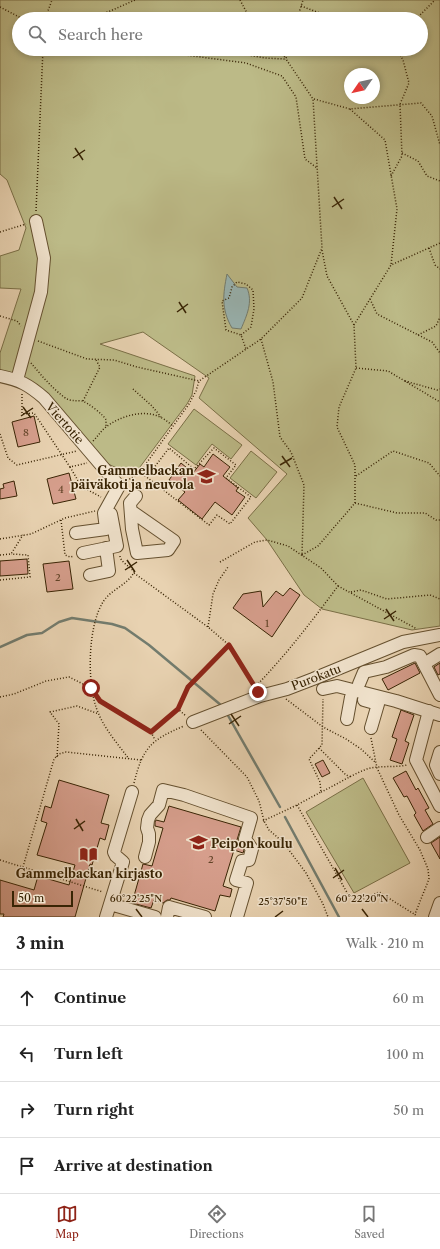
<!DOCTYPE html>
<html lang="en">
<head>
<meta charset="utf-8">
<style>
	body { margin:0; font-family:"Libre Caslon Text",serif; background:#f6f6f6; color:#222 }
	.compass { position:absolute; left:344px; top:68px; width:36px; height:36px; border-radius:50%; background:#fff; box-shadow:0 2px 6px #0003; rotate:236deg }
	.scale { position:absolute; left:12px; bottom:10px; width:61px; box-sizing:border-box; padding-left:4px; border:2px solid #392404; border-top:0; font-size:11px; line-height:14px; white-space:nowrap; color:#392404; -webkit-text-stroke:3px #f0e2cc; paint-order:stroke }
	.stop { position:absolute; width:12px; height:12px; margin:-9px; border:3px solid #8f2418; border-radius:50%; background:#fff }
	.stop.end { background:#8f2418; border-color:#fff; box-shadow:0 1px 4px #0008 }
	.list { margin:0; padding:0; list-style:none }
	h2 { display:flex; justify-content:space-between; align-items:center; height:52px; margin:0; padding:0 16px; font-size:17px }
	h2 small { font-size:13px; font-weight:400; color:#767676 }
	.list li { display:grid; grid-template-columns:26px 1fr auto; gap:12px; align-items:center; box-sizing:border-box; height:56px; padding:0 16px; border-top:1px solid #e0e0e0 }
	.list b { display:block; font-size:15px; white-space:nowrap }
	.list em { font-size:13px; font-style:normal; color:#767676 }
	.icon { flex:none; width:22px; height:22px; fill:none; stroke:currentColor; stroke-width:2; stroke-linecap:round; stroke-linejoin:round }
	.map { position:relative; flex:none; width:440px; height:917px; overflow:hidden }
	.search { position:absolute; background:#fff; box-shadow:0 2px 6px #0003; left:12px; right:12px; top:12px; height:44px; display:flex; align-items:center; gap:10px; box-sizing:border-box; padding:0 14px; border-radius:22px; color:#767676; font-size:15px }
	.sheet { height:276px; background:#fff }
	nav { display:flex; justify-content:space-around; align-items:center; box-sizing:border-box; height:56px; border-top:1px solid #e0e0e0; background:#fff; font-size:11px; color:#767676 }
	nav a { display:grid; justify-items:center; gap:2px }
	nav .on { color:#8f2418 }
	.map>svg:first-child { display:block }
	.green { fill:#bcba87; stroke:#7a6f46; fill-rule:evenodd }
	.water { fill:#99b6b5; stroke:#737c6e }
	.lines { fill:none; stroke-linecap:round; stroke-linejoin:round }
	.stream { stroke:#737c6e; stroke-width:2.5 }
	.building { fill:#d69e8c; stroke:#392404 }
	.minor-casing { stroke:#65502f; stroke-width:14 }
	.path { stroke:#392404; stroke-width:1.5; stroke-dasharray:1 2; stroke-linecap:butt }
	.minor { stroke:#f0e2cc; stroke-width:12 }
	.route { stroke:#8f2418; stroke-width:5 }
	.ticks { fill:none; stroke:#392404; stroke-width:1.5 }
	.labels { text-anchor:middle; dominant-baseline:central; stroke-width:3; stroke-linejoin:round; paint-order:stroke }
	.number-label { font-size:10px; fill:#604226 }
	.street-label { font-size:12px; fill:#392404; stroke:#f0e2cc }
	.poi-label { font-size:12px; font-weight:bold; fill:#392404; stroke:#f0e2cc; text-anchor:end }
	.ticks-label { font-size:10px; text-anchor:middle; fill:#392404; stroke:#f0e2cc; stroke-width:3; stroke-linejoin:round; paint-order:stroke }
</style>
</head>
<body>
<div class="map">
<svg width="440" height="917" viewBox="0 0 440 917">
	<rect width="100%" height="100%" fill="#e8d2b1"/>
	<filter id="stains"><feTurbulence type="fractalNoise" baseFrequency=".005" numOctaves="4"/><feColorMatrix values="0 0 0 0 .2 0 0 0 0 .09 0 0 0 0 .02 0 0 0 .5 -.17"/></filter>
	<radialGradient id="worn" r=".72"><stop offset=".6" stop-color="#630" stop-opacity="0"/><stop offset="1" stop-color="#630" stop-opacity=".3"/></radialGradient>
	<path class="green" d="M0,0H440V626L412,630L322,609L304,595L267,540L248,518L287,474L199,398L209,378L143,332L100,344L195,376L192,395L187,404L137,471C127,473 113,467 105,462L56,406L0,371V353L21,289L0,288V256L19,250L26,228L7,180L0,174ZM19,19H421V49H19ZM350,74H374V98H350Z
		M194,409L242,445L231,459L212,444L196,465L168,444Z
		M251,451L277,472L256,498L230,478Z
		M363,778L410,863L354,893L306,812Z"/>
	<path class="water" d="M227,274L237,287L247,288C253,302 247,315 241,329L232,328C221,309 223,294 227,274Z"/>
	<g class="lines">
		<path class="stream" d="M0,647L27,635L42,633L59,622L72,618L112,624L125,628L149,645L222,706
			M226,712L280,807
			M285,817L339,917"/>
	</g>
	<path class="building" d="M34,416L40,442L18,447L12,422Z
		M213,454L230,467L223,476L238,488L236,491L245,497L232,515L215,502L202,519L178,500L185,492L169,480L181,463L193,473L200,464L204,467Z
		M69,473L76,499L53,504L47,479Z
		M14,481L17,496L0,499V489L4,488L3,484Z
		M27,559L28,574L0,576V561Z
		M69,561L73,589L47,592L43,564Z
		M290,588L300,595L272,637L233,608L243,594L261,591L263,607L276,591L283,596Z
		M415,663L420,673L388,690L382,679Z
		M440,663V674L438,675L434,667Z
		M401,710L414,715L405,741L409,743L402,764L390,760L397,739L392,737Z
		M323,760L330,773L322,777L315,764Z
		M406,771L416,790L418,788L429,808L425,810L433,824L423,831L414,815L416,813L407,796L404,797L393,778Z
		M59,780L109,795L101,823L109,825L105,840L100,838L92,865L90,864L75,917H3L4,914H0V880L34,890L38,876L69,885L75,865L37,855L47,823L41,821L45,806L51,808Z
		M169,806L241,827L236,843L239,844L244,850L243,853L234,850L223,886L232,889L230,897L220,895L215,911L171,898L170,900H167L163,903L154,900L151,908L132,903L143,864L152,866L163,828L155,826V822L156,820L164,822Z
		M440,837V859L431,843Z"/>
	<g class="lines">
		<defs>
			<path id="minor" d="M0,376C20,380 29,385 44,398L119,486L104,513L106,529L76,533
				M17,380L41,292L44,258L36,221
				M131,511L174,541L168,550L137,553L132,529L130,503L136,496
				M83,553L117,546L111,514
				M90,575L109,571L106,548
				M440,654L424,664L440,695
				M359,684L364,672L386,667L414,655L420,656L424,664
				M323,689L337,686L396,701L440,715
				M364,700L378,704L371,728
				M429,711L416,760L440,806
				M347,719L351,697
				M193,722L260,696L287,689L313,679L403,642L440,635
				M440,752L436,765L440,774
				M427,837L440,828
				M145,857L149,842V834L147,828L148,820L150,815L159,805L163,790L184,795L251,818L245,839L252,849L249,860L242,861L236,880L247,883L237,917
				M110,904L155,917
				M106,917L123,862L116,856L114,852L132,792
				M167,917L169,907L205,917
				M435,917L440,903"/>
		</defs>
		<use href="#minor" class="minor-casing"/>
		<path class="path" d="M240,0L247,13L254,19
			M301,6L333,18L343,19
			M0,7L23,19
			M45,19L52,0
			M68,19L108,12L135,0
			M297,19L303,0
			M416,19L435,0
			M140,49L246,63L282,76L296,97L305,159L317,168
			M279,49L286,59
			M197,55L216,53L248,55L265,58L285,59
			M314,99L350,109L421,103L432,116L440,145
			M350,109L385,140L397,209L391,265
			M402,153L418,161L427,176L440,181
			M391,176L402,156L400,104L409,83L403,60L397,49
			M36,211L43,49
			M0,232L26,224
			M429,248L435,265L440,269
			M370,299L377,314L432,342L440,353
			M0,316L17,321L21,326
			M354,325L391,265L440,243
			M241,335L251,327L254,309L253,290L246,284L237,282L232,287L229,298L222,301L226,330L241,335L246,349
			M418,335L436,326L440,317
			M261,339L273,382L280,437L291,452L304,485L302,555
			M38,341L87,359L114,360L137,367L199,381L261,339L302,298L322,248L313,99L286,59L288,49
			M31,363C41,375 52,388 64,397C70,402 75,400 82,401C87,402 104,415 106,420C106,421 106,426 106,427
			M356,368L388,371L440,402
			M405,381L437,390L440,389
			M133,389L152,406L161,417
			M22,394V414L34,413L70,467L87,463
			M83,401L100,367L96,360
			M0,434L8,458L17,465L77,451
			M93,441C98,436 101,431 106,427C120,416 144,409 160,417C165,419 169,423 173,426
			M70,467L83,489L88,490L101,497
			M140,472L209,525L217,515L230,524L251,497L226,478L236,465L214,448L194,469L169,448L147,477
			M356,476L393,451L429,463L440,476
			M127,481L140,472L189,404L196,391L199,381
			M102,482L104,490
			M355,503L397,513H425L436,520H440
			M61,520L65,555L70,557L74,556
			M0,539L31,534L65,518L95,511
			M0,555L11,554L23,535
			M302,555L318,546L355,503V465L337,427L339,407L356,368L354,325L327,276L322,250
			M120,556C121,563 130,566 134,572C128,585 111,589 103,602C88,626 87,680 96,707C102,726 117,743 129,759
			M220,562L255,542L267,540L288,546L321,568L338,586C312,621 286,655 256,686
			M134,573L208,627L229,645L188,687L178,709
			M0,580L30,577L28,555L11,554
			M338,586L417,629
			M351,592L361,590L387,599L430,595L440,599
			M208,627L213,594L219,580L228,567
			M229,645L255,687
			M0,697L14,694L46,681L69,677L91,688L100,701L151,732L178,709L186,716
			M286,699L323,727L346,739L361,749L375,762
			M201,730L247,777L259,801L264,821L269,830L283,842L306,873L323,904L328,917
			M151,732L155,740
			M371,738L377,768L399,815L420,850L428,869L429,879L415,914L416,917
			M319,748L346,775L351,777
			M57,757L59,724L50,712L77,706L99,714
			M134,783C143,747 151,740 184,726
			M321,792C336,785 351,775 367,769C380,765 394,768 407,765
			M297,805L349,896L361,900L379,892L414,914
			M263,821L297,805L321,792L320,782L309,759L322,745L323,699
			M0,860L103,892
			M23,867L54,759L59,754L66,752L141,760"/>
		<use href="#minor" class="minor"/>
	</g>
	<g class="lines">
		<path class="route" d="M91,688L100,701L151,732L178,709L188,687L229,645L258,692"/>
	</g>
	<path class="ticks" d="M75,148L83,160M73,158L85,150M334,197L342,209M332,207L344,199M179,302L186,313M177,312L188,304M23,407L31,418M21,416L33,408M282,456L290,467M280,465L292,458M127,560L135,572M125,570L137,562M386,609L394,621M384,619L396,611M231,714L239,726M229,724L241,716M76,819L83,831M74,829L85,821M335,868L342,880M333,878L344,870M136,909L142,917M362,909L368,917M275,917L283,911"/>
	<defs>
		<symbol id="school-bare" viewBox="-9 -9 18 18"><path d="M0-5L7-2L0 1L-7-2ZM-4 1L0 2.5L4 1V4Q0 6-4 4Z" fill="#8f2418" stroke="#f0e2cc" stroke-width="2.5" paint-order="stroke"/></symbol>
		<symbol id="library-bare" viewBox="-9 -9 18 18"><path d="M-6-4Q-3-5.5-.7-3.5V5Q-3 3-6 4ZM6-4Q3-5.5 .7-3.5V5Q3 3 6 4Z" fill="#8f2418" stroke="#f0e2cc" stroke-width="2.5" paint-order="stroke"/></symbol>
	</defs>
	<g fill-rule="evenodd">
		<use href="#school-bare" x="194" y="464" width="25" height="25"/>
		<use href="#school-bare" x="186" y="830" width="25" height="25"/>
		<use href="#library-bare" x="76" y="842" width="25" height="25"/>
	</g>
	<g class="labels">
		<g class="number-label">
			<text x="26" y="432">8</text>
			<text x="61" y="489">4</text>
			<text x="58" y="577">2</text>
			<text x="267" y="623">1</text>
			<text x="211" y="859">2</text>
		</g>
		<g class="street-label">
			<text transform="translate(65 423) rotate(49)">Viertotie</text>
			<text transform="translate(316 677) rotate(-21)">Purokatu</text>
		</g>
		<g class="poi-label">
			<text x="194" y="470">Gammelbackan<tspan x="194" dy="14">päiväkoti ja neuvola</tspan></text>
			<text x="211" y="843" text-anchor="start">Peipon koulu</text>
			<text x="89" y="873" text-anchor="middle">Gammelbackan kirjasto</text>
		</g>
	</g>
	<g class="ticks-label">
		<text x="136" y="902">60°22'25"N</text>
		<text x="362" y="902">60°22'20"N</text>
		<text x="283" y="905">25°37'50"E</text>
	</g>
	<rect width="100%" height="100%" filter="url(#stains)"/>
	<rect width="100%" height="100%" fill="url(#worn)"/>
</svg>
<svg class="compass" viewBox="-18 -18 36 36"><path d="M0-13l5 13h-10z" fill="#e53935"/><path d="M0 13l5-13h-10z" fill="#767676"/></svg>
<div class="scale">50 m</div>
<div class="stop" style="left:91px;top:688px"></div>
<div class="stop end" style="left:258px;top:692px"></div>
<div class="search"><svg class="icon" aria-label="search" viewBox="0 0 24 24"><circle cx="10" cy="10" r="6"/><path d="M15 15l6 6"/></svg>Search here</div>
</div>
<section class="sheet">
<h2>3 min<small>Walk · 210 m</small></h2>
<ul class="list">
<li><svg class="icon" aria-label="ahead" viewBox="0 0 24 24"><path d="M12 20V5M6 11l6-6 6 6"/></svg><div><b>Continue</b></div><em>60 m</em></li>
<li><svg class="icon" aria-label="left" viewBox="0 0 24 24"><path d="M17 20v-9H6M10 6l-5 5 5 5"/></svg><div><b>Turn left</b></div><em>100 m</em></li>
<li><svg class="icon" aria-label="right" viewBox="0 0 24 24"><path d="M7 20v-9h11M14 6l5 5-5 5"/></svg><div><b>Turn right</b></div><em>50 m</em></li>
<li><svg class="icon" aria-label="arrive" viewBox="0 0 24 24"><path d="M6 21V4h12l-3 4 3 4H6"/></svg><div><b>Arrive at destination</b></div></li>
</ul>
</section>
<nav>
<a class="on"><svg class="icon" aria-label="map" viewBox="0 0 24 24"><path d="M3 6l6-2 6 2 6-2v14l-6 2-6-2-6 2zM9 4v14M15 6v14"/></svg>Map</a>
<a><svg class="icon" aria-label="directions" viewBox="0 0 24 24"><path d="M12 3l9 9-9 9-9-9zM9 14v-3h6M13 9l2 2-2 2"/></svg>Directions</a>
<a><svg class="icon" aria-label="saved" viewBox="0 0 24 24"><path d="M7 4h10v16l-5-4-5 4z"/></svg>Saved</a>
</nav>
</body>
</html>
